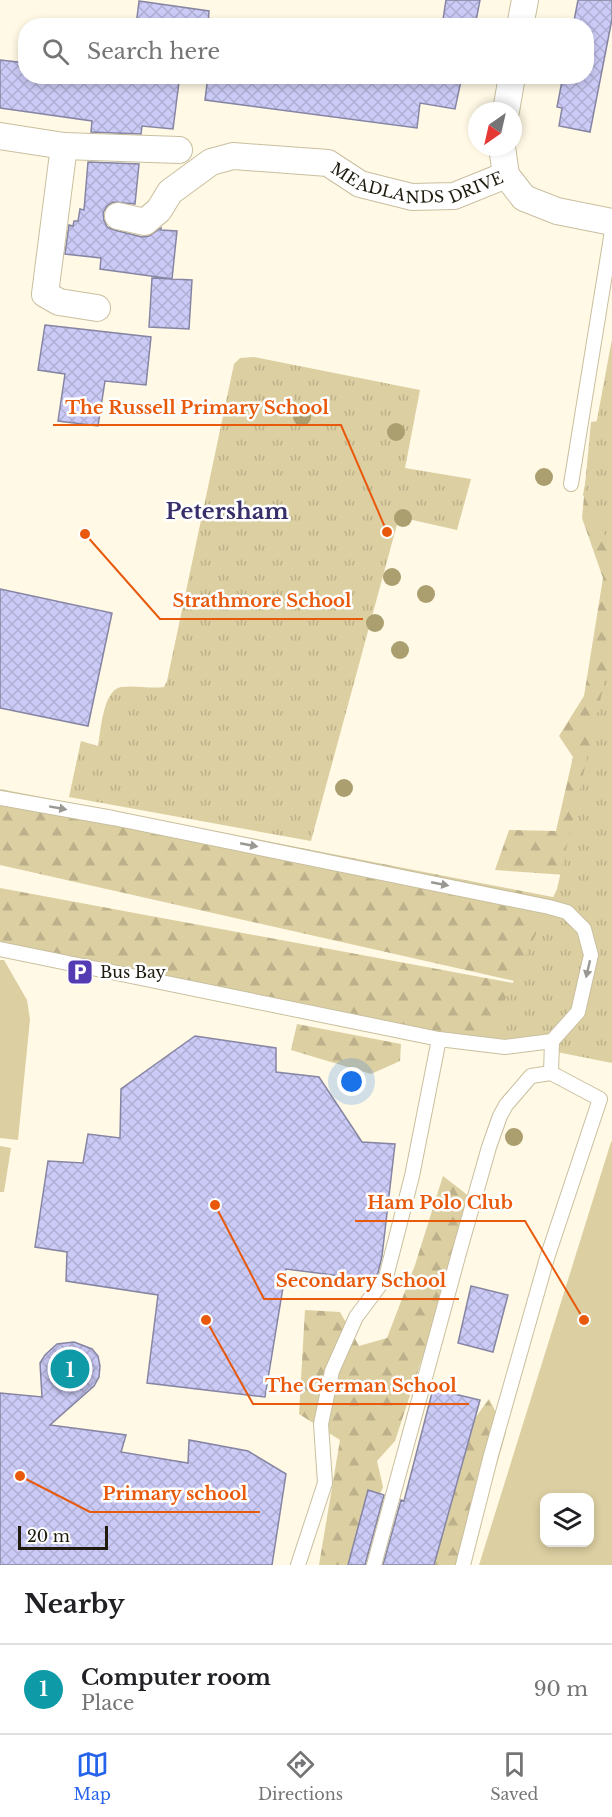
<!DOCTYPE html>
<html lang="en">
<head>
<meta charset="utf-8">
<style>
	body { margin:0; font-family:"Libre Baskerville",serif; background:#f2f2f2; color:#202124 }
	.controls { position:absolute; right:18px; bottom:18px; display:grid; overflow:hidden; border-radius:12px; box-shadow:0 3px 9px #0003 }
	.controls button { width:54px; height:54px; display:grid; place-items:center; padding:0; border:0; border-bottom:2px solid #e0e0e0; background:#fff; color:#202124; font:30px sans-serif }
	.compass { position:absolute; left:468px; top:102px; width:54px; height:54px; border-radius:50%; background:#fff; box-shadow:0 3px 9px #0003; rotate:214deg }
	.scale { position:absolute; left:18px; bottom:15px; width:90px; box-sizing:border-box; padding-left:6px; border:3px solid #1f1b0f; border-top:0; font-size:16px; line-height:21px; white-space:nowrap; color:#1f1b0f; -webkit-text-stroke:4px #fff; paint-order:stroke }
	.you { position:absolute; left:352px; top:1082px; width:21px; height:21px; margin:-15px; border:4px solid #fff; border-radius:50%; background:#1a73e8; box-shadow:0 0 0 9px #1a73e833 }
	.badge { display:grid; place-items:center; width:39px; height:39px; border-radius:50%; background:#2563eb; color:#fff; font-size:20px; font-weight:700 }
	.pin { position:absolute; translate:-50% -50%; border:3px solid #fff; box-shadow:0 2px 6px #0006 }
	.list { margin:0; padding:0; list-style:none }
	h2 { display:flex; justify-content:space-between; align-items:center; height:78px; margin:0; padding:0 24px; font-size:26px }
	h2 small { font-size:20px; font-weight:400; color:#757577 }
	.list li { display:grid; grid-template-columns:39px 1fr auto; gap:18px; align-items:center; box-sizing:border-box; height:90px; padding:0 24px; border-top:2px solid #e0e0e0 }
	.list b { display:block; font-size:22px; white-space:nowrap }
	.list p { margin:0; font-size:20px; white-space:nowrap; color:#757577 }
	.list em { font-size:20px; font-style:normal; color:#757577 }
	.icon { flex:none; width:33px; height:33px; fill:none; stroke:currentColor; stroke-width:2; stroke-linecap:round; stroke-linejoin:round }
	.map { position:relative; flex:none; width:612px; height:1565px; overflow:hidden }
	.search { position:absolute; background:#fff; box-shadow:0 3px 9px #0003; left:18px; right:18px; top:18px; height:66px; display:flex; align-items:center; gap:15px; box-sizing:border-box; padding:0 21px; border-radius:24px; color:#757577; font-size:22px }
	.sheet { height:168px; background:#fff }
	nav { display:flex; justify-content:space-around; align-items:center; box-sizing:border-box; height:84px; border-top:2px solid #e0e0e0; background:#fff; font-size:16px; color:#757577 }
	nav a { display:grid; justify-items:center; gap:3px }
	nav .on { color:#2563eb }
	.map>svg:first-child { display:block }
	.green { fill:#dccfa2; fill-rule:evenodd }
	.forest { fill:url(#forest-firs) }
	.park { fill:url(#park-tufts) }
	.building { fill:url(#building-cross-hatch); stroke:#8685a3; stroke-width:1.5 }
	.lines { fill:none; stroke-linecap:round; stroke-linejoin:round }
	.lane-casing { stroke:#c9bf9f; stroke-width:16 }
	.street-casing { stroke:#c9bf9f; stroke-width:28 }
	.lane { stroke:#fff; stroke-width:14 }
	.street { stroke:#fff; stroke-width:26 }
	.tree { fill:#ab9e6f }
	.oneway { fill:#9a9893 }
	.labels { text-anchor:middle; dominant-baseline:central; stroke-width:5; stroke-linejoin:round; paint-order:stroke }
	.street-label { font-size:16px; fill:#1f1b0f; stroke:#fff }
	.poi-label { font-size:16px; fill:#1f1b0f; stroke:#fff; text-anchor:start }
	.district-label { font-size:22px; font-weight:bold; fill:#372e6a; stroke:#fff }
	.leader { fill:none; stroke:#e8590c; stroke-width:2 }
	.callout-dot { fill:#e8590c; stroke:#fff; stroke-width:2 }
	.callout-label { font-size:18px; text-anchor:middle; font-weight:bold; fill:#e8590c; stroke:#fff; stroke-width:5; stroke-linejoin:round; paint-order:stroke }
</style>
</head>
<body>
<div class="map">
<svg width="612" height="1565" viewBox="0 0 612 1565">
	<defs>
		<pattern id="forest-firs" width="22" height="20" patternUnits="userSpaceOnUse" patternTransform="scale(1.5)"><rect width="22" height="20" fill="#dccfa2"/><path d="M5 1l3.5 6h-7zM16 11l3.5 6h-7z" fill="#bcb18a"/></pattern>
		<pattern id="park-tufts" width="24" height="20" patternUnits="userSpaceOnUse" patternTransform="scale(1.5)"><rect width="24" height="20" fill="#dccfa2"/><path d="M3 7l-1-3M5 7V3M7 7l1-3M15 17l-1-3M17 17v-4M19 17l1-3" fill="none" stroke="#bcb18a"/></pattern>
		<pattern id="building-cross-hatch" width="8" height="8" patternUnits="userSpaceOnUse" patternTransform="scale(1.5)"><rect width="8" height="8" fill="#cccbf7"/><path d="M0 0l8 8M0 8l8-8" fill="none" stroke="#afaed3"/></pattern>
	</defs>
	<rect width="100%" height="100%" fill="#fff9e5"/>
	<path class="green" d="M0,960H4L27,1000L30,1019L18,1140L0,1138Z
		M612,1141V1565H479L611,1142ZM544,1498H590V1542H544Z
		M0,1146L11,1148L4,1192H0Z"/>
	<path class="forest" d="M612,419V839L595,877L495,870L509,830L556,831L573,757L559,736L584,696L603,578L582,518L591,422Z
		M0,789L573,901L568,993L0,865Z
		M0,888L551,990L505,1047L0,947Z
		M297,1024L401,1044L400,1061L371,1074L291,1050Z
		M443,1176L470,1197L439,1307L395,1441L377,1461L383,1487L358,1547L348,1565H319L340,1440L299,1414L305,1310L340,1312L359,1346L387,1338L415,1265Z
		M489,1399L506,1432L477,1533L458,1565H429L467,1429Z"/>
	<path class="park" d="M612,339V548L583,495Z
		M254,357L420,390L405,468L471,479L457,530L399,517L311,841L69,797L81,741L98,746C101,730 103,690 121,687C135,685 150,689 164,687L167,681L234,364L240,358Z
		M612,649V1063L487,1038L557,889Z"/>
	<path class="building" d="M446,0H480L475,26H442Z
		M578,0H612V19L590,132L559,126L562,108L557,107L563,76H586V26H573Z
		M139,1L209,11L208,26H136Z
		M0,60L26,63V76H140L179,82L173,129L142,126L141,134L91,132L92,121L0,108Z
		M208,76H288L327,82V76H462L455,109L420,103L417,128L205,100Z
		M88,162L139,164L135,204L113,202L107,206L103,213L104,220L107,227L114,230L142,237L149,236L161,228V230L177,231L172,279L100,269L101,258L65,254L69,225L73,226L74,221H78L80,209L84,210Z
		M152,278L192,280L189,329L149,327Z
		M45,325L151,337L146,385L105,381L98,426L58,421L65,374L38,370Z
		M0,589L112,613L88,726L0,708Z
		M195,1036L276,1048V1072L319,1077L362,1142L395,1144L382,1256L378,1273L372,1280L286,1269L265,1397L147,1383L158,1295L66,1281L67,1252L35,1247L48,1161L83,1163L88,1134L120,1138L121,1089Z
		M471,1286L508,1295L493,1352L458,1343Z
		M74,1342L92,1349L98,1356L100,1366L99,1377L94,1386L50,1425L126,1435L121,1452L188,1463L189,1440L248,1451L286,1474L272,1565H0V1393L42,1397L40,1363L45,1355L57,1344Z
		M433,1389L480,1400L434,1565H383L401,1500L404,1501Z
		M368,1490L384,1495L365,1565H348Z"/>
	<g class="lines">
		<defs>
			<path id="lane" d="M571,484L612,231
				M0,798L113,818L549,907L567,912L584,929L591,955L578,1012L552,1041L505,1047L439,1039L0,949
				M298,1565L325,1483L321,1424L332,1371L356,1317L386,1277L412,1176L439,1039
				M374,1565L459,1253L489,1147L500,1116L506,1105L531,1076L551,1073
				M463,1565L491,1455L547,1258L600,1099L551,1073L552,1041"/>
			<g id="street">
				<path d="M520,26L525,0"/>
				<path d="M506,111L512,76"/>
				<path d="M0,136L64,146L179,150"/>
				<path d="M64,146L45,294L59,302L97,308"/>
				<path d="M502,147L506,175"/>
				<path d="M506,175L524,198L557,211L612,222"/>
				<path id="s1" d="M118,216L145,222L159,210L170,192L185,181L211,162L233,156L328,163L360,184L412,197L454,196L506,175"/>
			</g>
		</defs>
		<use href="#lane" class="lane-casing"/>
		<use href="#street" class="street-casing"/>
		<use href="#lane" class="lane"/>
		<use href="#street" class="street"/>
	</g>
	<g class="tree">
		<circle cx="302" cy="417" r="9"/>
		<circle cx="396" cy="432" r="9"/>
		<circle cx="544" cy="477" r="9"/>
		<circle cx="403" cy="518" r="9"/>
		<circle cx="392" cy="577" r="9"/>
		<circle cx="426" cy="594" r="9"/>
		<circle cx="375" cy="623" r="9"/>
		<circle cx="400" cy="650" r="9"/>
		<circle cx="344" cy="788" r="9"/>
		<circle cx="514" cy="1137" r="9"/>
	</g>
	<defs><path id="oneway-solid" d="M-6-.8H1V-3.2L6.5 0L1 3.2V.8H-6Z" transform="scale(1.5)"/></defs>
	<g class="oneway">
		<use href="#oneway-solid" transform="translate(58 808) rotate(10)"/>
		<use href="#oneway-solid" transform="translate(249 845) rotate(11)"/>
		<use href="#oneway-solid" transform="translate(440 884) rotate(11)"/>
		<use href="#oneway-solid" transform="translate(588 969) rotate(103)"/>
	</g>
	<defs>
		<symbol id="parking-square" viewBox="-11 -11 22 22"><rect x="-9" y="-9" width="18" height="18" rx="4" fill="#543bb3" stroke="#fff"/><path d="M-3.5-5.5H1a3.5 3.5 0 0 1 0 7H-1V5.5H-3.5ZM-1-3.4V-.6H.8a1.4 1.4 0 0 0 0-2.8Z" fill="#fff"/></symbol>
	</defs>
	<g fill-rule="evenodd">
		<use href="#parking-square" x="65" y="957" width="30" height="30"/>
	</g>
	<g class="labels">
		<g class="street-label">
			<text stroke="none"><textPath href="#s1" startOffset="332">MEADLANDS DRIVE</textPath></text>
		</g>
		<g class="poi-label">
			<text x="100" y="972">Bus Bay</text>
		</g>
		<g class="district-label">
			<text x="227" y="511">Petersham</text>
		</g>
	</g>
	<path class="leader" d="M387 532L341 425H53M85 534L160 619H363M584 1320L525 1221H355M215 1205L264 1299H459M206 1320L253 1404H469M20 1476L90 1512H260"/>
	<g class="callout-dot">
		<circle cx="387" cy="532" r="6"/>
		<circle cx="85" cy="534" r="6"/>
		<circle cx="584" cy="1320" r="6"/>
		<circle cx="215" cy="1205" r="6"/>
		<circle cx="206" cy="1320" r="6"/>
		<circle cx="20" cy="1476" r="6"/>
	</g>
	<g class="callout-label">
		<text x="197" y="414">The Russell Primary School</text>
		<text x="262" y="607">Strathmore School</text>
		<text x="440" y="1209">Ham Polo Club</text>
		<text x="361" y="1287">Secondary School</text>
		<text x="361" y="1392">The German School</text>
		<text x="175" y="1500">Primary school</text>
	</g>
</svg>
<div class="controls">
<button><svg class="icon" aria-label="layers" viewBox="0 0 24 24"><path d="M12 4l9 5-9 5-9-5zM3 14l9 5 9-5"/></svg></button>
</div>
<svg class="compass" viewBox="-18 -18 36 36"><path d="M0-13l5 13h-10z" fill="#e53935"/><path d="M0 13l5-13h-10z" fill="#757577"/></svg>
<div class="scale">20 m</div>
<div class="you"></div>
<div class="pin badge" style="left:70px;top:1369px;background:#0f9aa8">1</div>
<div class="search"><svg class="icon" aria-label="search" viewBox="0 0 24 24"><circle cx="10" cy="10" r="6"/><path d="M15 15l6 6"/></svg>Search here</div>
</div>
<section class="sheet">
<h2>Nearby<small></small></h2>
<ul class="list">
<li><span class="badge" style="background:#0f9aa8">1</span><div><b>Computer room</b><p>Place</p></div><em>90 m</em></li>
</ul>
</section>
<nav>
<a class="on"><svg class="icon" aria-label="map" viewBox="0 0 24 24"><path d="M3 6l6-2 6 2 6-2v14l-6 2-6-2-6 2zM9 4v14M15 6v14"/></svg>Map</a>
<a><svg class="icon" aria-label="directions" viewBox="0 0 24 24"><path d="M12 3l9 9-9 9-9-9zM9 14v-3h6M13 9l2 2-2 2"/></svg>Directions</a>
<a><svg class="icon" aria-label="saved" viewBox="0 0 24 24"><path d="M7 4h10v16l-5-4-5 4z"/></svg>Saved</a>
</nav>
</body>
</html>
